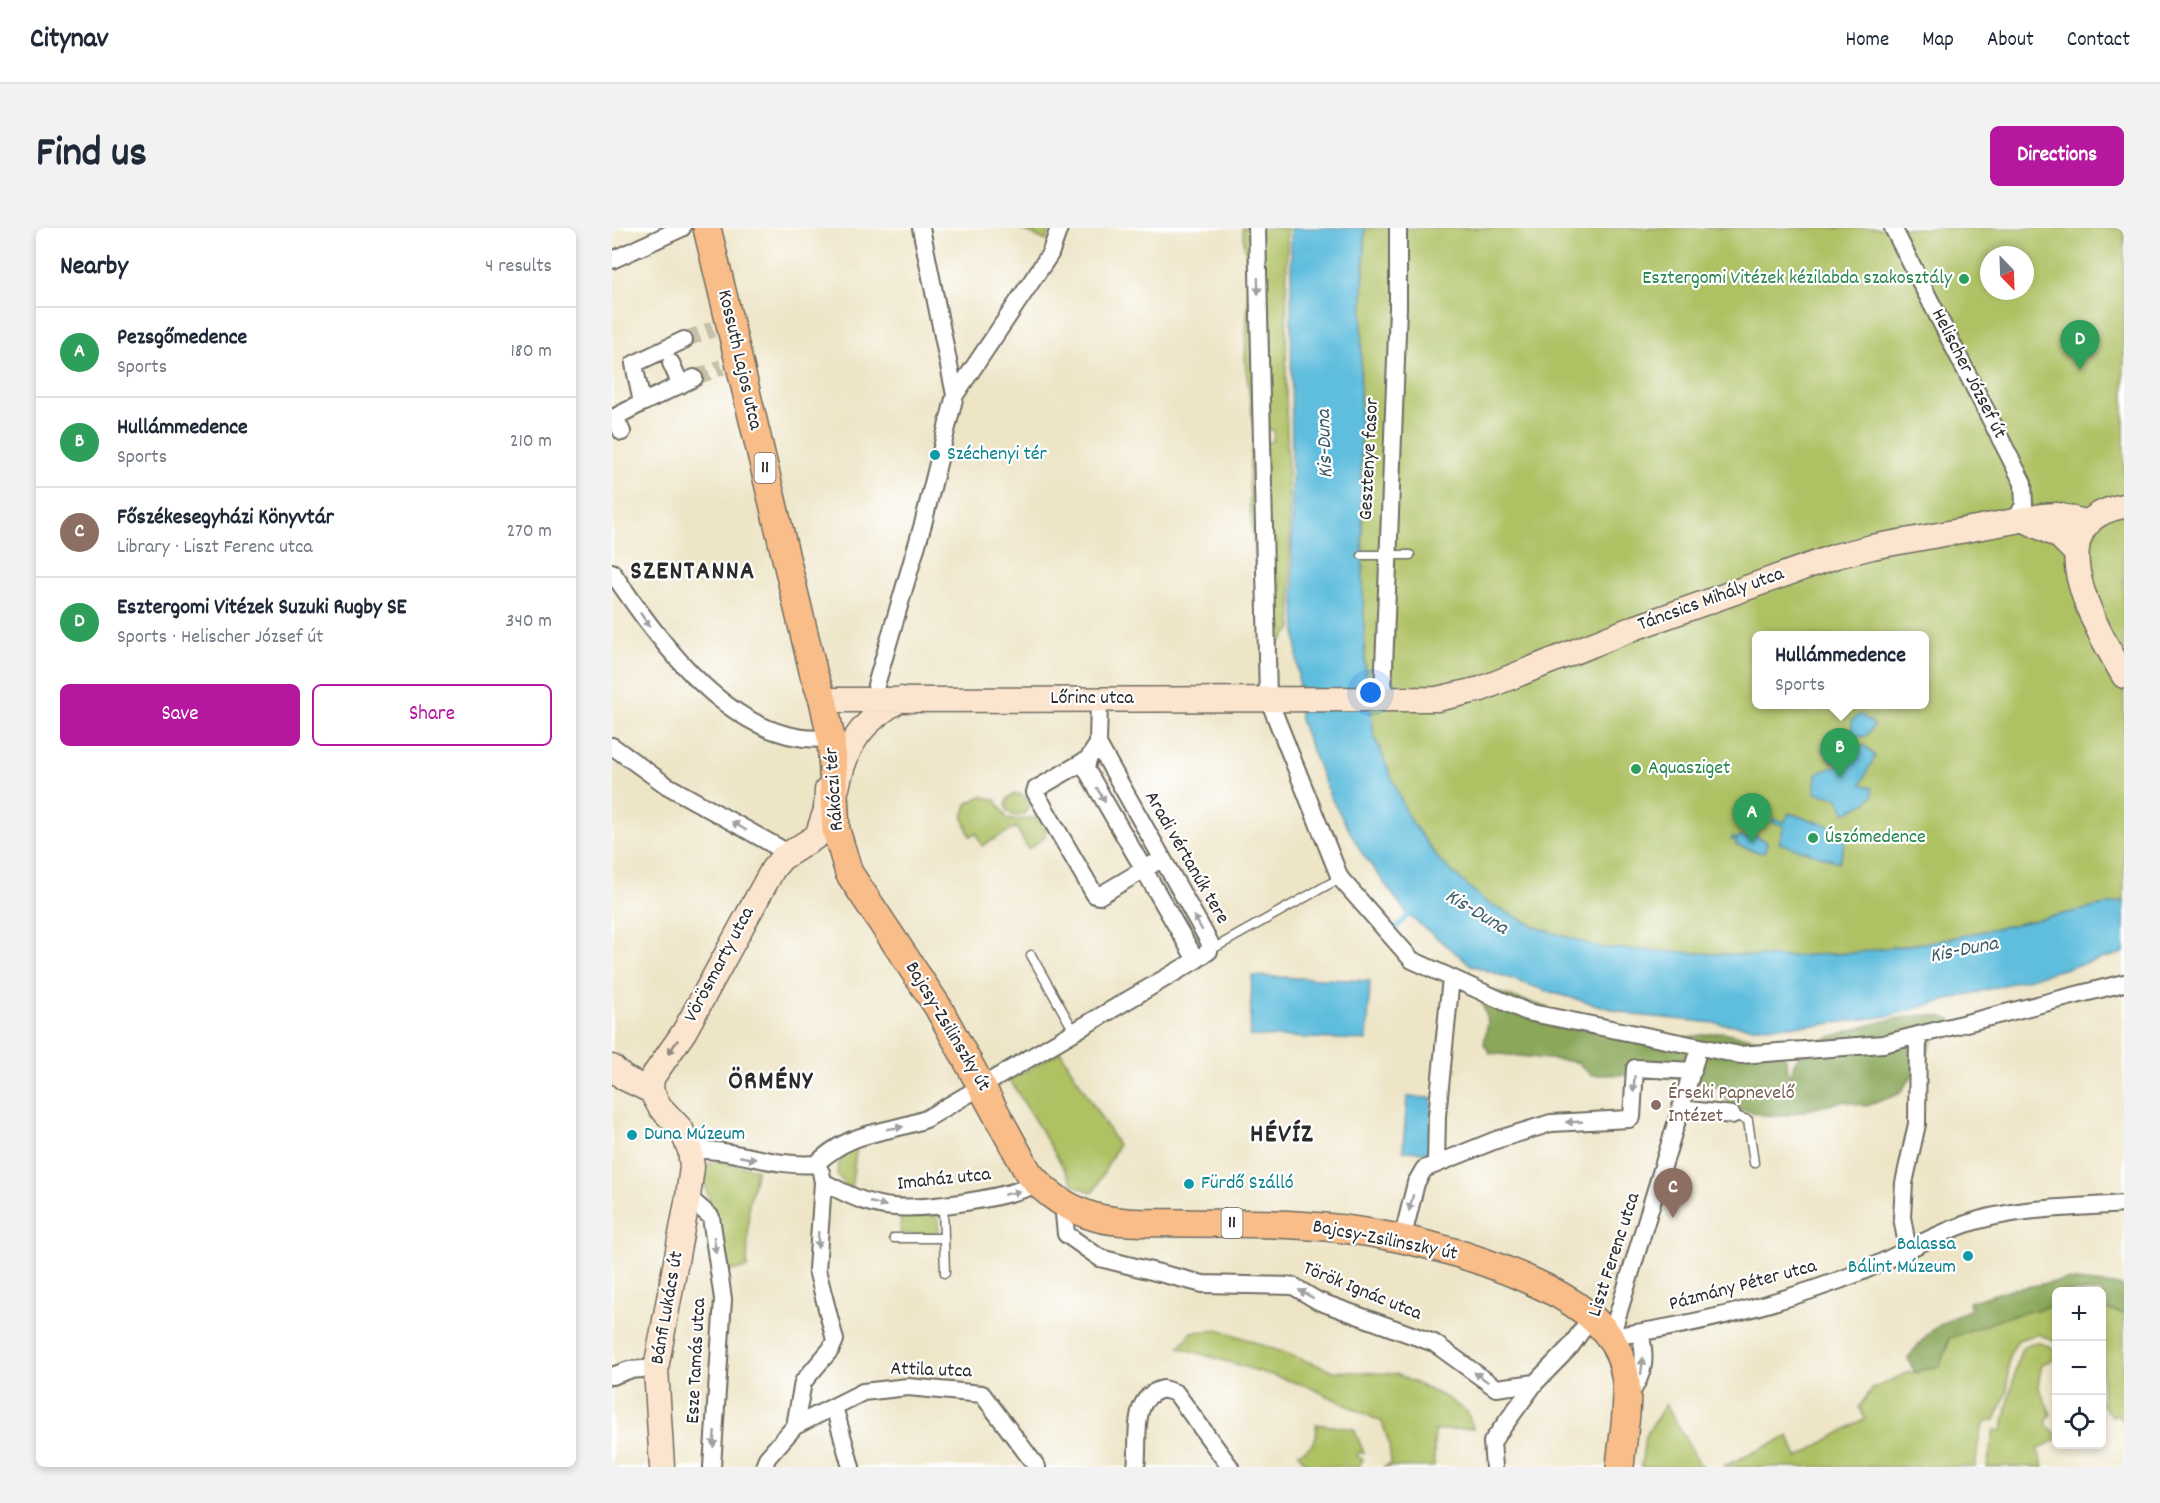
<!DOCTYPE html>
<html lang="en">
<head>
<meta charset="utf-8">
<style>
	body { margin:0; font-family:Dekko,sans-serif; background:#f2f2f3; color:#1f2937 }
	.controls { position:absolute; right:18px; bottom:18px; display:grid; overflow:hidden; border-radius:9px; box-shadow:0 3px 9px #0003 }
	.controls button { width:54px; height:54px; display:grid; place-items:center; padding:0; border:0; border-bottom:2px solid #e0e1e3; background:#fff; color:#1f2937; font:30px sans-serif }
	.compass { position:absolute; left:1368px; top:18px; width:54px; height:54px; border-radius:50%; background:#fff; box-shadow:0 3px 9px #0003; rotate:157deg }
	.you { position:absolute; left:759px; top:465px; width:21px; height:21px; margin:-15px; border:4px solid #fff; border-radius:50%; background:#1a73e8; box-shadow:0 0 0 9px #1a73e833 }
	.badge { display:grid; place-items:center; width:39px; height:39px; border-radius:50%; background:#b5179e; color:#fff; font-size:20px; font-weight:700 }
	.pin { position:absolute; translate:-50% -50px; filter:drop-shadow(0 2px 3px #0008) }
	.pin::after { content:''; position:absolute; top:32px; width:21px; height:18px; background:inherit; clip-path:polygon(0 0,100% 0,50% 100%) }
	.popup { position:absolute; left:1140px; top:403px; width:177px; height:78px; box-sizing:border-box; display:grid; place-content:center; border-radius:9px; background:#fff; filter:drop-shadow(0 2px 4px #0005); font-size:20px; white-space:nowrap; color:#747a83 }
	.popup b { font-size:22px; color:#1f2937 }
	.popup::after { content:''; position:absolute; left:50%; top:100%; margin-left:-12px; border:12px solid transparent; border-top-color:#fff }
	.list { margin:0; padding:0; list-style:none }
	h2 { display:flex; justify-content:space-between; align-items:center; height:78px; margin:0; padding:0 24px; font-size:26px }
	h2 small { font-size:20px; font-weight:400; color:#747a83 }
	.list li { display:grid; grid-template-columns:39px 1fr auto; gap:18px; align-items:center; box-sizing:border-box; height:90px; padding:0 24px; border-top:2px solid #e0e1e3 }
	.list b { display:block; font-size:22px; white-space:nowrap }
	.list p { margin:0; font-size:20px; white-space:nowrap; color:#747a83 }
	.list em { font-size:20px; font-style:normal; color:#747a83 }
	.actions { display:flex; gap:12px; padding:18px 24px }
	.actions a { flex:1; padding:14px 0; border:2px solid #b5179e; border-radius:9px; text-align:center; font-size:21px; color:#b5179e }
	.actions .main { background:#b5179e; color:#fff }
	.icon { flex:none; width:33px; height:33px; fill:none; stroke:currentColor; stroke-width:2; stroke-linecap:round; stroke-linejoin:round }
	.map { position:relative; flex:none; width:1512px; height:1239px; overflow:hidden; border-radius:9px }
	header { display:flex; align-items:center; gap:36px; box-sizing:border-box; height:84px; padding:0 30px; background:#fff; border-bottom:2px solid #e0e1e3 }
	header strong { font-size:28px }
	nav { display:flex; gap:33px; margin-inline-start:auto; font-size:21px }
	.intro { display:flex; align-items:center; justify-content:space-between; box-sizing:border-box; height:144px; padding:0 36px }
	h1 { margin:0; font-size:42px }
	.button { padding:15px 27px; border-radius:9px; background:#b5179e; color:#fff; font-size:21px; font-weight:700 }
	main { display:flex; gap:36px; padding:0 36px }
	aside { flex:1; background:#fff; border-radius:9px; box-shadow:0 3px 9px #0003 }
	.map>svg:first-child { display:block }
	.green { fill:#aec164; stroke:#6c7648; stroke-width:1.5; fill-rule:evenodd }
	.forest { fill:#8aa75a; stroke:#5a6942; stroke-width:1.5 }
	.water { fill:#5fbddd; stroke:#457484; stroke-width:1.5 }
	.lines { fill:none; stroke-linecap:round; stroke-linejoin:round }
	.stream { stroke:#5fbddd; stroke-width:4.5 }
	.street-tunnel { stroke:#c7c0a8; stroke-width:16; stroke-dasharray:16 8; stroke-linecap:butt }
	.lane-casing { stroke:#6f6c62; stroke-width:11 }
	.street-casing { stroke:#6f6c62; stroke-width:20 }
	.secondary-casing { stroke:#6f6c62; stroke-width:27 }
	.primary-casing { stroke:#6f6c62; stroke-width:30 }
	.lane { stroke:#fff; stroke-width:8 }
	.street { stroke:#fff; stroke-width:16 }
	.secondary { stroke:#fce5cf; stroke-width:24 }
	.primary { stroke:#f8bd88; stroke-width:27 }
	.oneway { fill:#a0a0a0 }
	.oneway2 { fill:#94887d }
	.leisure-dot { fill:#2e9e5b; stroke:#fff; stroke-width:2 }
	.culture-dot { fill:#0f9aa8; stroke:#fff; stroke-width:2 }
	.education-dot { fill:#8d6e63; stroke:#fff; stroke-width:2 }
	.labels { text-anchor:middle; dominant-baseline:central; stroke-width:4.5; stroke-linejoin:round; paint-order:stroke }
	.shield { fill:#fff; stroke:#6b6b6b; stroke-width:1.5 }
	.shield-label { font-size:18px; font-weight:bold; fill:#2b2b2b }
	.leisure-label { font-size:20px; fill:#27864d; stroke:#fff; text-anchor:start }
	.street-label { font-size:20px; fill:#2b2b2b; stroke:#fff }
	.culture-label { font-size:20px; fill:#0d838f; stroke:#fff; text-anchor:start }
	.education-label { font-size:20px; fill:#785e54; stroke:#fff; text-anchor:start }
	.water-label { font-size:21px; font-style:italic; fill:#3d5e69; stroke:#fff }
	.district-label { font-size:26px; font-weight:bold; letter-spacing:1.5px; fill:#2b2b2b; stroke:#fff }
</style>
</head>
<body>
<header>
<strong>Citynav</strong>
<nav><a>Home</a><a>Map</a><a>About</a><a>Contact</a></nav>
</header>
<div class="intro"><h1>Find us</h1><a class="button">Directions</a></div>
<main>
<aside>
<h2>Nearby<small>4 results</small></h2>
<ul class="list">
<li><span class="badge" style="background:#2e9e5b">A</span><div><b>Pezsgőmedence</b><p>Sports</p></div><em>180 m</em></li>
<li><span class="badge" style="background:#2e9e5b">B</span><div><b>Hullámmedence</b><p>Sports</p></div><em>210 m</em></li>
<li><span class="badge" style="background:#8d6e63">C</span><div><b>Főszékesegyházi Könyvtár</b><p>Library · Liszt Ferenc utca</p></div><em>270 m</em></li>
<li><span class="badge" style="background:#2e9e5b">D</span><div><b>Esztergomi Vitézek Suzuki Rugby SE</b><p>Sports · Helischer József út</p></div><em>340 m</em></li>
</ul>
<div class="actions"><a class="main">Save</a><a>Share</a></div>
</aside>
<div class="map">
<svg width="1512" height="1239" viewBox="0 0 1512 1239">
	<rect width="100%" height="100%" fill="#fff"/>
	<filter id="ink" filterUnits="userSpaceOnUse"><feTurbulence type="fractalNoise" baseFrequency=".0167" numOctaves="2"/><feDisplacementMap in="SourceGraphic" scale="12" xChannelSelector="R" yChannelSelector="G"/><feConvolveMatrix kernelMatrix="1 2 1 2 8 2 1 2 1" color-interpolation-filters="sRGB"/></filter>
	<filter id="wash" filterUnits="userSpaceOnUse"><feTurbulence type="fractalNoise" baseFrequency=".008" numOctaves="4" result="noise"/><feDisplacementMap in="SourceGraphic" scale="24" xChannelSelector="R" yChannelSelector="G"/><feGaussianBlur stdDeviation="1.35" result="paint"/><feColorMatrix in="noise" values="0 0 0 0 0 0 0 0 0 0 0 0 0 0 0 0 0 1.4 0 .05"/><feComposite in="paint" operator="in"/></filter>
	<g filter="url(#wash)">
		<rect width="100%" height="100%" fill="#eee5c7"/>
		<path class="green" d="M408,0H439L434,13Z
			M630,0H675L674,167L680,401L662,420C650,353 630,286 640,218L661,213L662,202L642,201L633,133L637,50Z
			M753,0H1512V673L1326,713L1241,725L1163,729L990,720L926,700L874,674L828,633L796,589L762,507L753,440L751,356L748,164ZM1377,27H1413V63H1377ZM1144,408H1312V476H1144Z
			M394 577a11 11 0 1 1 22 0a11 11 0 1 1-22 0Z
			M369,568L384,572L395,591C410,597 425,580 434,599L432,610L416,621L404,599L370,618L364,605L358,608L351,590L355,576Z
			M448,823L506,917L481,965L462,957L398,852Z
			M245,916L239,962L225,947C225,932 233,924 245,916Z
			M105,933L145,941L137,975L135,1040L111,1044L102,986L87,940Z
			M293,987H325L327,1003L324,1006H291L288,1003L289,989Z
			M1444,1077V1114L1426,1106L1406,1112L1397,1128L1395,1164L1383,1192L1374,1193L1368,1205L1363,1239H1110L1177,1208L1185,1230L1253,1190L1247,1179L1260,1161L1297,1144L1305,1145L1335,1123L1337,1110L1398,1088Z
			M1490,1081L1512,1085V1193L1503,1186L1500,1189L1490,1176Z
			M609,1102L722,1143L784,1146L835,1170L856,1185L861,1200L822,1203V1239H772L779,1235L777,1216L770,1194L695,1158L567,1119L580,1104Z
			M1426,1114L1444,1121V1130L1430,1136L1426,1157L1439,1186L1435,1191V1198L1443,1204L1444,1212L1425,1221L1432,1239H1375L1382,1202L1390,1203C1394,1190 1405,1123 1412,1118C1415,1116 1422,1115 1426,1114Z
			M1054,1176L1089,1239H1029L1033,1208Z
			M704,1196L742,1201L752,1225H746L745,1229L751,1231L747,1239H697L686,1225C701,1219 706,1213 704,1196Z"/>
		<path class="forest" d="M882,763L936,780L964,800L1070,810L1110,804L1163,815L1174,831L1178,852L1182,835L1194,817C1227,807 1316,772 1343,795L1324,806L1313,830L1287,866L1254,878L1232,873L1171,888L1151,887L1120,879L1107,859C1064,847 1024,846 979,847L965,834L878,825L872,816L876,793L867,766Z
			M1454,1052L1512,1058V1085L1490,1081V1064H1444V1077L1398,1088L1337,1110L1328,1138L1302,1144L1296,1130C1319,1099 1325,1097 1359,1081L1357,1074L1396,1062Z"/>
		<path class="water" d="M679,0H753L748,164L751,356L753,440L762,507L796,589L828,633L874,674L926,700L990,720L1163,729L1241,725L1326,713L1512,673V725L1276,788L1207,797L1142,799L1022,787L938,764L859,737L796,687L750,625L718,568L688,492L680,318Z
			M1248,486L1262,497L1255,507L1250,509L1240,505V493Z
			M1253,518L1263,528L1249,556L1260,560L1261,567L1253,575L1234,585L1226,570L1203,565L1204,546L1232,535L1231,532L1221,534L1210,521Z
			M1177,585L1236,604L1227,634L1167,615L1172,598L1160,594L1162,590L1173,594Z
			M1140,606L1155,614L1153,623L1149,625L1124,617L1125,613L1119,612L1120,609L1126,611L1127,608L1135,610Z
			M640,748L758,753L755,812L638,808Z
			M795,869L820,870L817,924L791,923Z"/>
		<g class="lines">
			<path class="stream" d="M781,704L796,687"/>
		</g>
	</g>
	<g filter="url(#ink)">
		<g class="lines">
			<path class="street-tunnel" d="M72,112L101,101
				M82,150L110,139"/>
			<defs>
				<path id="lane" d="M750,327H798
					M597,723L728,650
					M419,727L462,803
					M1120,887L1136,892L1142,935
					M282,1010H332L331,976
					M332,1010L333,1045"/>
				<path id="street" d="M645,0L656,470L728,650L800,732L915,784L1128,827L1271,816L1512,755
					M1281,0L1411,255L1412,277L1402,294
					M0,32L70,0
					M72,112L22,136L30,175L82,150
					M59,135L69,157
					M343,167L438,26L447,0
					M10,204L3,189L30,175
					M0,344C47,413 123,521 219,510
					M264,457L311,296L343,167L309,0
					M771,465L786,80V0
					M486,516L476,531L474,541L584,732L597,723L598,715L486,516L487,471
					M0,518L54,557L178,626
					M476,531L424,561L423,564L483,667L487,668L541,636
					M1084,830L999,1109C1081,1097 1164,1077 1241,1047C1280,1032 1315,1009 1354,996C1403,979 1460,980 1512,976
					M1069,881L1120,887
					M78,922C120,919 160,940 204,936
					M204,936C241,901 270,907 314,891L584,732
					M824,936L825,888L839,750
					M209,944L211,954C229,963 247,973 267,977C306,985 388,971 426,956
					M76,969L99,989L111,1071L100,1239
					M451,976L454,1006L488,1030L591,1056L681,1058L706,1073L822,1115L884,1160L923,1155
					M790,1012L804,955L812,941L884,912L939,895L1017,891L1020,889L1023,840L1081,843
					M1296,1023L1290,989L1292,955L1305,896L1306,807
					M0,1148L17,1142L44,1140
					M1017,1168C1032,1145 1035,1132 1028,1105
					M222,1179L239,1239
					M183,1198L191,1154L219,1121L223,1112L205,1042L211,954
					M152,1239L155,1230L183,1198L251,1164L296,1159L370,1166L425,1239
					M524,1239C528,1212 517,1169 551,1161L564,1165L618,1239
					M882,1239L880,1214L885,1207L923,1155L959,1118L979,1089"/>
				<path id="secondary" d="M1512,278C1420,294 1485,402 1512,448
					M1413,292L1448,309L1464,325
					M211,472L825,471L869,461L1022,400L1224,328L1260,319L1430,288L1445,287L1477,295
					M225,560C234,516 250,493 289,471
					M0,839L12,850L39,863L48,879L69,901L78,922L80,939L76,969L44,1140L50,1239
					M39,863L40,850L72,804L161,641L170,630L205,608L214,582L215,562"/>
				<path id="primary" d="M95,0L202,447L211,472L219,510L224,602L237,645L326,779L416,944C433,965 456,981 483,989C512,997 548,994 578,995C629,995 680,995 732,1001C795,1009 861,1027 919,1053C955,1069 995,1092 1009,1131C1021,1167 1011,1203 1008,1239"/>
			</defs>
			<use href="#lane" class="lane-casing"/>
			<use href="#street" class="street-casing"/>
			<use href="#secondary" class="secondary-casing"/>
			<use href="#primary" class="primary-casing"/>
			<use href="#lane" class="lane"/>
			<use href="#street" class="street"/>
			<use href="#secondary" class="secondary"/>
			<use href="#primary" class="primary"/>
		</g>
		<defs><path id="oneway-solid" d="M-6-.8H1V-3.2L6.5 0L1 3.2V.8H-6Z" transform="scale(1.5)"/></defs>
		<g class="oneway">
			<use href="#oneway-solid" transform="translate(646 58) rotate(89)"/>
			<use href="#oneway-solid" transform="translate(33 392) rotate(56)"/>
			<use href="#oneway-solid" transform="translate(489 567) rotate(60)"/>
			<use href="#oneway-solid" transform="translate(127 598) rotate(-150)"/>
			<use href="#oneway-solid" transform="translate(586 695) rotate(-120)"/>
			<use href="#oneway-solid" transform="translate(1022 856) rotate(93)"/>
			<use href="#oneway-solid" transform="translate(962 894) rotate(178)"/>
			<use href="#oneway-solid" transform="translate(283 900) rotate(-9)"/>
			<use href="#oneway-solid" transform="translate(136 930) rotate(11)"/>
			<use href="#oneway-solid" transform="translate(400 965) rotate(-12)"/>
			<use href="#oneway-solid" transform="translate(799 975) rotate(104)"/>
			<use href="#oneway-solid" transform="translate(266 976) rotate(13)"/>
			<use href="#oneway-solid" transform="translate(206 1012) rotate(92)"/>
			<use href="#oneway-solid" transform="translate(103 1017) rotate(82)"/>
			<use href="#oneway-solid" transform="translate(694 1066) rotate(-150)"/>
			<use href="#oneway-solid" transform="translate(1030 1138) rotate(-84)"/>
			<use href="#oneway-solid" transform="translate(869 1149) rotate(-145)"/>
			<use href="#oneway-solid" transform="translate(102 1211) rotate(95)"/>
		</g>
		<use class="oneway2" href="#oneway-solid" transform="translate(61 819) rotate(124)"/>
	</g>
	<g class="leisure-dot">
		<circle cx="1352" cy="51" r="6"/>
		<circle cx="1024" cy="541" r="6"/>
		<circle cx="1201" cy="610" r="6"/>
	</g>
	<g class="culture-dot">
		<circle cx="323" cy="227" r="6"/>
		<circle cx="20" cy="907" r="6"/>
		<circle cx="577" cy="956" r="6"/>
		<circle cx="1356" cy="1028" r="6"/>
	</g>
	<circle class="education-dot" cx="1044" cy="877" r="6"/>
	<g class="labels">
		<g class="shield">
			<rect x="142.5" y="225" width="21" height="30" rx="4.5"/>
			<rect x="609.5" y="980" width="21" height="30" rx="4.5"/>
		</g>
		<g class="shield-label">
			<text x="153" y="240">11</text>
			<text x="620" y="995">11</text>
		</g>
		<g class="leisure-label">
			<text x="1340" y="51" text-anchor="end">Esztergomi Vitézek kézilabda szakosztály</text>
			<text x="1036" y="541">Aquasziget</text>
			<text x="1213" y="610">Úszómedence</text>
		</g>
		<g class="street-label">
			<text transform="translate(127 132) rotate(77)">Kossuth Lajos utca</text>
			<text transform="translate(1356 146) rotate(63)">Helischer József út</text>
			<text transform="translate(758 231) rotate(-87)">Gesztenye fasor</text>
			<text transform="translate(1099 372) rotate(-20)">Táncsics Mihály utca</text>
			<text x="480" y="471">Lőrinc utca</text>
			<text transform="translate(223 561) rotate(-94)">Rákóczi tér</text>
			<text transform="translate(574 630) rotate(60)">Aradi vértanúk tere</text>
			<text transform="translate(108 737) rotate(-62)">Vörösmarty utca</text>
			<text transform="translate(335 799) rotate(59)">Bajcsy-Zsilinszky út</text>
			<text transform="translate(332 952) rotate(-6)">Imaház utca</text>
			<text transform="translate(773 1013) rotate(11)">Bajcsy-Zsilinszky út</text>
			<text transform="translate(1003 1027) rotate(-72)">Liszt Ferenc utca</text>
			<text transform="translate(1131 1058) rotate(-15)">Pázmány Péter utca</text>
			<text transform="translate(750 1064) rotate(22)">Török Ignác utca</text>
			<text transform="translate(56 1080) rotate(-80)">Bánfi Lukács út</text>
			<text transform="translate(85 1133) rotate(-87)">Esze Tamás utca</text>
			<text transform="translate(319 1143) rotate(2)">Attila utca</text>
		</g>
		<g class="culture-label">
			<text x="335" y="227">Széchenyi tér</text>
			<text x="32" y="907">Duna Múzeum</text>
			<text x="589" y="956">Fürdő Szálló</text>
			<text x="1344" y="1017" text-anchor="end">Balassa<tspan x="1344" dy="23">Bálint Múzeum</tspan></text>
		</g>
		<g class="education-label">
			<text x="1056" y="866">Érseki Papnevelő<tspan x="1056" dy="23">Intézet</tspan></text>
		</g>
		<g class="water-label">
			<text transform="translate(714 216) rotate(-92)">Kis-Duna</text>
			<text transform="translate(864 685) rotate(31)">Kis-Duna</text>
			<text transform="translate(1352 723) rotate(-11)">Kis-Duna</text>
		</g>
		<g class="district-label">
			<text x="81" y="344">SZENTANNA</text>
			<text x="159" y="854">ÖRMÉNY</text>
			<text x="670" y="907">HÉVÍZ</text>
		</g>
	</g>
</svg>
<div class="controls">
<button>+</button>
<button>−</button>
<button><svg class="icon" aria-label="locate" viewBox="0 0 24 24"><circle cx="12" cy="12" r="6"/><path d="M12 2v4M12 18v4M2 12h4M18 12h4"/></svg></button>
</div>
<svg class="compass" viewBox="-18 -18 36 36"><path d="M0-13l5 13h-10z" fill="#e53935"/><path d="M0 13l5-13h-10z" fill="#747a83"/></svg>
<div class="you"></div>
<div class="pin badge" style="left:1140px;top:615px;background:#2e9e5b">A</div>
<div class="pin badge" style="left:1228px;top:550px;background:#2e9e5b">B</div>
<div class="popup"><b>Hullámmedence</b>Sports</div>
<div class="pin badge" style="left:1061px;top:990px;background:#8d6e63">C</div>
<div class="pin badge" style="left:1468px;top:142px;background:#2e9e5b">D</div>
</div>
</main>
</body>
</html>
